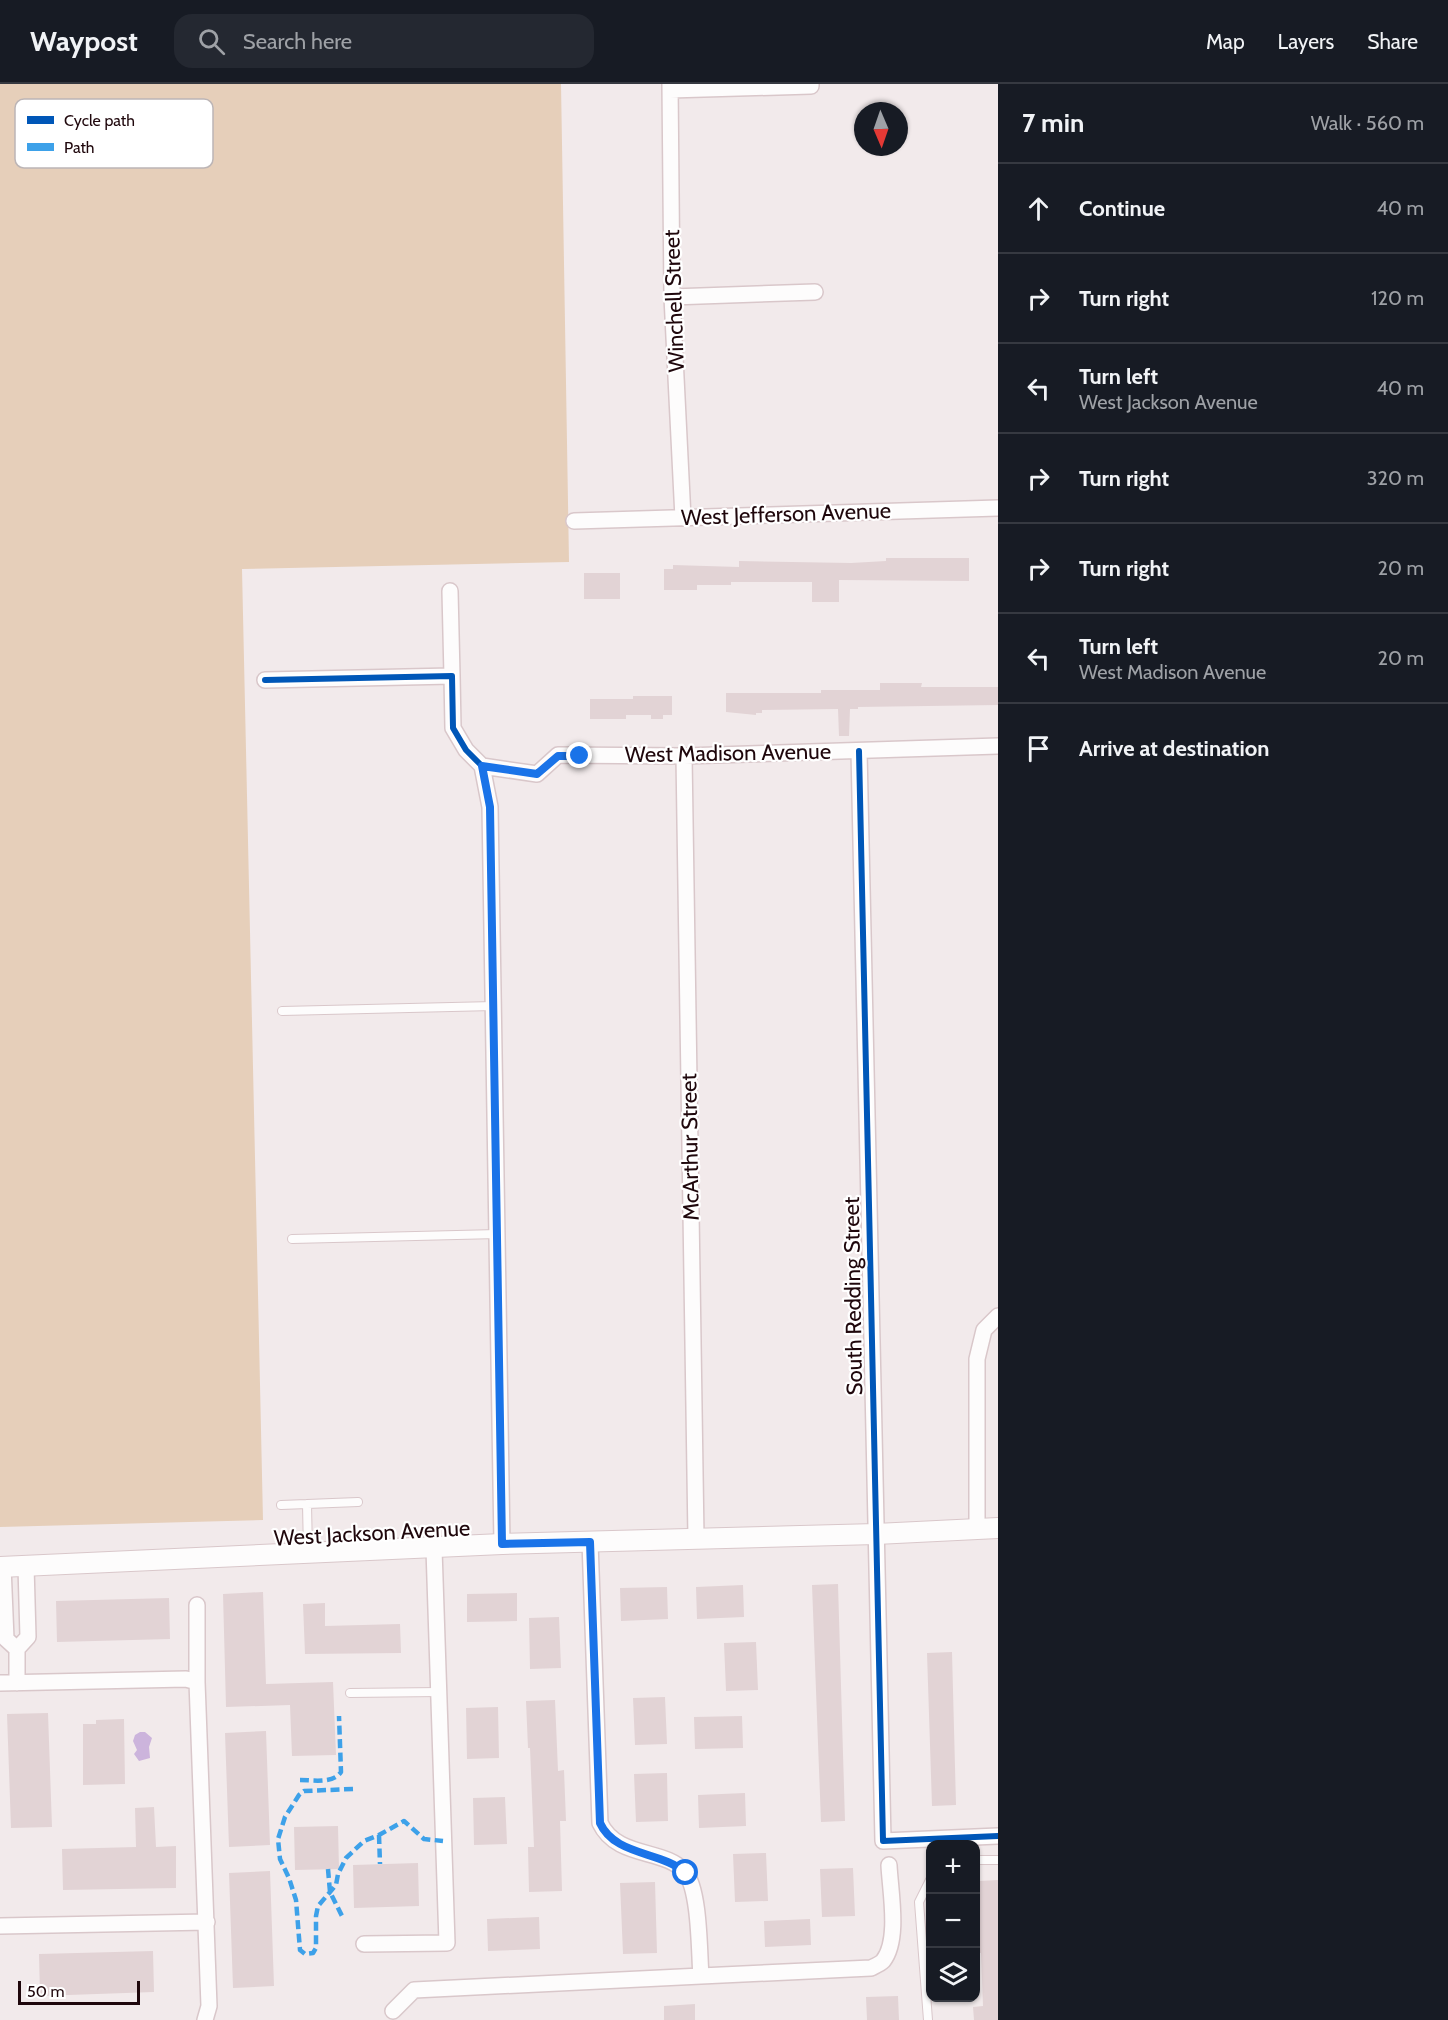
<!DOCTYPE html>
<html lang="en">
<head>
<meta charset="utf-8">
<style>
	body { margin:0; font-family:Cabin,sans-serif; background:#242831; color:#f1f3f6 }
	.controls { position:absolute; right:18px; bottom:18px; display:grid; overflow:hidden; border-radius:12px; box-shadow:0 2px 4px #0004 }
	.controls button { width:54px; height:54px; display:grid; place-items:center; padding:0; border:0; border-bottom:2px solid #363941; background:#171b24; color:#f1f3f6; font:30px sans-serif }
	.compass { position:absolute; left:854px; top:18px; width:54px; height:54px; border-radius:50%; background:#171b24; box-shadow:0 2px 4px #0004; rotate:178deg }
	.scale { position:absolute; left:18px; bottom:15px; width:122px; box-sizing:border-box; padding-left:6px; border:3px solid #1f070c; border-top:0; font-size:16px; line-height:21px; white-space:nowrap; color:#1f070c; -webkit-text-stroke:4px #fff; paint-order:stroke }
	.stop { position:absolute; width:18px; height:18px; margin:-14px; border:4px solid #1a73e8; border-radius:50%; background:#fff }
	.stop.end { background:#1a73e8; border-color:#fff; box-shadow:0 2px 6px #0008 }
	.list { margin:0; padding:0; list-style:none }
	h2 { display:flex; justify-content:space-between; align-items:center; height:78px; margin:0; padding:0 24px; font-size:26px }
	h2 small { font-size:20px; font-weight:400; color:#9ea1a6 }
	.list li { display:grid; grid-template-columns:39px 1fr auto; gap:18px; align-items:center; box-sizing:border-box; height:90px; padding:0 24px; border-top:2px solid #363941 }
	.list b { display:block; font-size:22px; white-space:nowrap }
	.list p { margin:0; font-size:20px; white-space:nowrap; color:#9ea1a6 }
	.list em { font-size:20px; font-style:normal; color:#9ea1a6 }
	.icon { flex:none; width:33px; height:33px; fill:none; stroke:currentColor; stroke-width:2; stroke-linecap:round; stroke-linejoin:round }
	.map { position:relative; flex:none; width:998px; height:1936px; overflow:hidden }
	header { display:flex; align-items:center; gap:36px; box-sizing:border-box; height:84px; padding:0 30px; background:#171b24; border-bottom:2px solid #363941 }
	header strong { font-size:28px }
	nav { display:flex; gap:33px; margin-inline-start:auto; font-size:21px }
	.search { width:420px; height:54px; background:#242831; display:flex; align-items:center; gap:15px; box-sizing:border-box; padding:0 21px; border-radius:18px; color:#9ea1a6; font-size:22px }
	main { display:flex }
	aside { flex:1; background:#171b24 }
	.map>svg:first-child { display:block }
	.green { fill:#e6cfba }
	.water { fill:#ccb4dc }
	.building { fill:#e2d3d5 }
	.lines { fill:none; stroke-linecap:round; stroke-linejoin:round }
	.service-casing { stroke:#d9c7ca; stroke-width:10 }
	.minor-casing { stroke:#d9c7ca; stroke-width:18 }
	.tertiary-casing { stroke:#d9c7ca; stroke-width:22 }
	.service { stroke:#fdfcfc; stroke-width:8 }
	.minor { stroke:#fdfcfc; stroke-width:15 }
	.tertiary { stroke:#fdfcfc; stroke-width:20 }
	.quiet { stroke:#3da1e9; stroke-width:4.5; stroke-dasharray:9 4.5; stroke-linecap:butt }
	.cycleway-casing { stroke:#fff; stroke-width:10 }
	.cycleway { stroke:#0057b8; stroke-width:6 }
	.route { stroke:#1a73e8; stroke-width:8 }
	.labels { text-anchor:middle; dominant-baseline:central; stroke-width:4.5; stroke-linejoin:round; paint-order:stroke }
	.street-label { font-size:22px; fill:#1f070c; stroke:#fff }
	.key { fill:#fff; stroke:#bcb5b6; stroke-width:1.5 }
	.key-label { font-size:16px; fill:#1f070c }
</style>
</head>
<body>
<header>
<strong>Waypost</strong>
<div class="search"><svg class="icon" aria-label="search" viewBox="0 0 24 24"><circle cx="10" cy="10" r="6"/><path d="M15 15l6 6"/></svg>Search here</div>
<nav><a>Map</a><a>Layers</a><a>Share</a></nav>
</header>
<main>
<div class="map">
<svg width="998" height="1936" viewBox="0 0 998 1936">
	<rect width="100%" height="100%" fill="#f2eaeb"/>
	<path class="green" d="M0,0H561L569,478L242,485L263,1436L0,1443Z"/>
	<path class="water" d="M140,1648H145L152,1654L149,1663L150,1674L139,1677L134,1670L137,1666L133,1657L135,1651Z"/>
	<path class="building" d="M886,474H969V497L839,496V518H812V498H731V501H697V506H664V485H673V481L739,483V477L851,479L886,477Z
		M584,489H620V515H584Z
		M880,599H922L921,603H998V621L858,623V625H850L849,652H839L838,625L762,626V629H756V631L726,628V609H821V606H880Z
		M633,612H672V631H663V635H651V631H626V635H590V615H633Z
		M838,1500L845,1737L821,1738L812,1501Z
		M743,1501L744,1533L697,1535L696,1503Z
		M667,1503L668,1535L621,1537L620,1504Z
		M263,1508L266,1600L333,1598L336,1671L292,1672L290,1621L226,1623L223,1510Z
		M517,1509V1537L467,1538V1510Z
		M169,1514L170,1555L57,1558L56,1517Z
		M325,1519V1542L400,1540L401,1569L305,1570L303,1520Z
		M559,1533L561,1584L530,1585L529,1534Z
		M756,1558L758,1606L726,1607L724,1559Z
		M952,1568L956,1721L932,1722L927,1569Z
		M665,1613L667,1660L635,1661L633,1614Z
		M555,1616L558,1687L564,1686L566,1737H560L562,1807L529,1808L528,1763H534L530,1664H528L526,1617Z
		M498,1623L499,1674L467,1675L466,1624Z
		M48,1629L52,1743L11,1744L7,1630Z
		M742,1632L743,1664L695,1665L694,1633Z
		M124,1635L125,1700L83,1701V1640H96V1636Z
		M266,1647L270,1761L229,1763L225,1649Z
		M667,1689L668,1737L636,1738L634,1690Z
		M745,1709L746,1742L699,1744L698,1711Z
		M505,1713L507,1760L474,1761L473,1714Z
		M154,1723L156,1763L176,1762V1804L63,1806L62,1765L136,1763L135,1724Z
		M338,1742L339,1785L295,1786L294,1743Z
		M766,1769L768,1817L735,1818L733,1770Z
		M418,1779L419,1822L354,1824L353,1781Z
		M853,1784L855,1832L822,1833L820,1785Z
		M270,1787L274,1902L233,1904L229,1789Z
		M998,1796V1936H974L973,1923L983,1922L981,1869H975V1821H980L979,1797Z
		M655,1798L657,1869L623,1870L620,1799Z
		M539,1833L540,1865L488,1867L487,1835Z
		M810,1835L811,1861L765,1863L764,1837Z
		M153,1867L154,1908L40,1912L39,1870Z
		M898,1912L899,1936H867L866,1913Z
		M695,1920V1936H664V1922Z"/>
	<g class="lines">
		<defs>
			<path id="service" d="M282,927L494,922
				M292,1155L498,1150
				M281,1421L307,1420
				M308,1468L307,1420L358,1418
				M350,1609L439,1608
				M976,1776H998
				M928,1936L919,1818L930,1796"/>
			<path id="minor" d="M670,0L672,213L683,434
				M670,6L811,2V0
				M672,213L815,208
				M574,437L998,424
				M450,507L452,592
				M265,596L452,592L453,644L466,666L482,682L490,723L502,1460
				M859,667L883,1757L998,1752
				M684,672L696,1454
				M482,682L537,690L558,671L684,672L998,662
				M977,1445V1275L984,1246L998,1232
				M3,1482L6,1555L17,1565L28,1553L26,1482
				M197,1521V1598
				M17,1565V1599
				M0,1599L186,1595L197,1598L209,1922L205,1936
				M0,1842L207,1838
				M364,1860L447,1859L434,1465
				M701,1892L871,1884C875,1882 880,1880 883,1877C900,1856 890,1806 889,1781
				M393,1927L414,1906L701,1892C699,1868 700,1806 685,1788C665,1764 617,1775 600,1739L590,1458"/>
			<path id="tertiary" d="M0,1483L502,1460L876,1450L998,1444"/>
		</defs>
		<use href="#service" class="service-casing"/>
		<use href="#minor" class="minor-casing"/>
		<use href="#tertiary" class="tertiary-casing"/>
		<use href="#service" class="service"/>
		<use href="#minor" class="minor"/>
		<use href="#tertiary" class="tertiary"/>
		<path class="quiet" d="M300,1696C313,1696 333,1700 341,1688L339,1632
			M353,1705L304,1707L299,1711L285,1733L278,1755L280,1775L289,1794L296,1816L300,1866L305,1870L313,1869L316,1864V1832L318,1822L336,1801L338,1790L346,1774L364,1757L379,1751L404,1737L424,1755L443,1757
			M379,1751L380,1780
			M328,1785L330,1808L342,1832"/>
		<defs>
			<path id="cycleway" d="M265,596L452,592L453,644L466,666L482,682L490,723L502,1460
				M859,667L883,1757L998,1752"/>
		</defs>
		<use href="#cycleway" class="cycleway-casing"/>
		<use href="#cycleway" class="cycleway"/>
	</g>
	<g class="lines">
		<path class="route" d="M580,672H558L537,690L482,682L490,723L502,1460L590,1458L600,1739C615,1772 661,1767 686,1789"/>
	</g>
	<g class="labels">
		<g class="street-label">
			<text transform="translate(674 217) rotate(-92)">Winchell Street</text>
			<text transform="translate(786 430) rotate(-2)">West Jefferson Avenue</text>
			<text transform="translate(728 669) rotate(-1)">West Madison Avenue</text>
			<text transform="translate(690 1063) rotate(-91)">McArthur Street</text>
			<text transform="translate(853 1212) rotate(-91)">South Redding Street</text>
			<text transform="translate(372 1449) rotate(-3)">West Jackson Avenue</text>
		</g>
	</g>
	<rect x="15" y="15" width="198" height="69" rx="9" class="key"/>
	<rect x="27" y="32" width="27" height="8" fill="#0057b8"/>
	<rect x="27" y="59" width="27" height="8" fill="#3da1e9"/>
	<g class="key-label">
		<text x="64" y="42">Cycle path</text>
		<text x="64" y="69">Path</text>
	</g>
</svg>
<div class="controls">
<button>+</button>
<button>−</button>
<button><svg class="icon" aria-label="layers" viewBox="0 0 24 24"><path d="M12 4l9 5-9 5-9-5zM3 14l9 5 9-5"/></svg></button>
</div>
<svg class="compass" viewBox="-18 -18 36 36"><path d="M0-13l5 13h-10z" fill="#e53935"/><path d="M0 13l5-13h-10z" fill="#9ea1a6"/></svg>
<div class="scale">50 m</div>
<div class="stop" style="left:686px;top:1789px"></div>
<div class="stop end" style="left:580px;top:672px"></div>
</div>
<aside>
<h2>7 min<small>Walk · 560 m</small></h2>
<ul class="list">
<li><svg class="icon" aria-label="ahead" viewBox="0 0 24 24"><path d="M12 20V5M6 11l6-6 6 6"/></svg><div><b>Continue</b></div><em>40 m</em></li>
<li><svg class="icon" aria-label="right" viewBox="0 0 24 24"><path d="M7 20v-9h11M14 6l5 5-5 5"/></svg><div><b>Turn right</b></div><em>120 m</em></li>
<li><svg class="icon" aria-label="left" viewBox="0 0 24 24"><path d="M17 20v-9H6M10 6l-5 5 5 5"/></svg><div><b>Turn left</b><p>West Jackson Avenue</p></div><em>40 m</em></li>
<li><svg class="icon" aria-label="right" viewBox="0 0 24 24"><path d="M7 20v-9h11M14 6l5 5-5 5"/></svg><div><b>Turn right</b></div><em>320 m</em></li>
<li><svg class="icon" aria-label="right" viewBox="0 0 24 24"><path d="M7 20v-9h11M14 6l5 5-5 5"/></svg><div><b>Turn right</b></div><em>20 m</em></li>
<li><svg class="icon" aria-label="left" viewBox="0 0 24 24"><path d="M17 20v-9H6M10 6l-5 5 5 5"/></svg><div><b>Turn left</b><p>West Madison Avenue</p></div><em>20 m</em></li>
<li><svg class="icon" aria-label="arrive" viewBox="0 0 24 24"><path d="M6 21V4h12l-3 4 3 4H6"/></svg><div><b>Arrive at destination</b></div></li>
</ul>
</aside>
</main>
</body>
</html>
